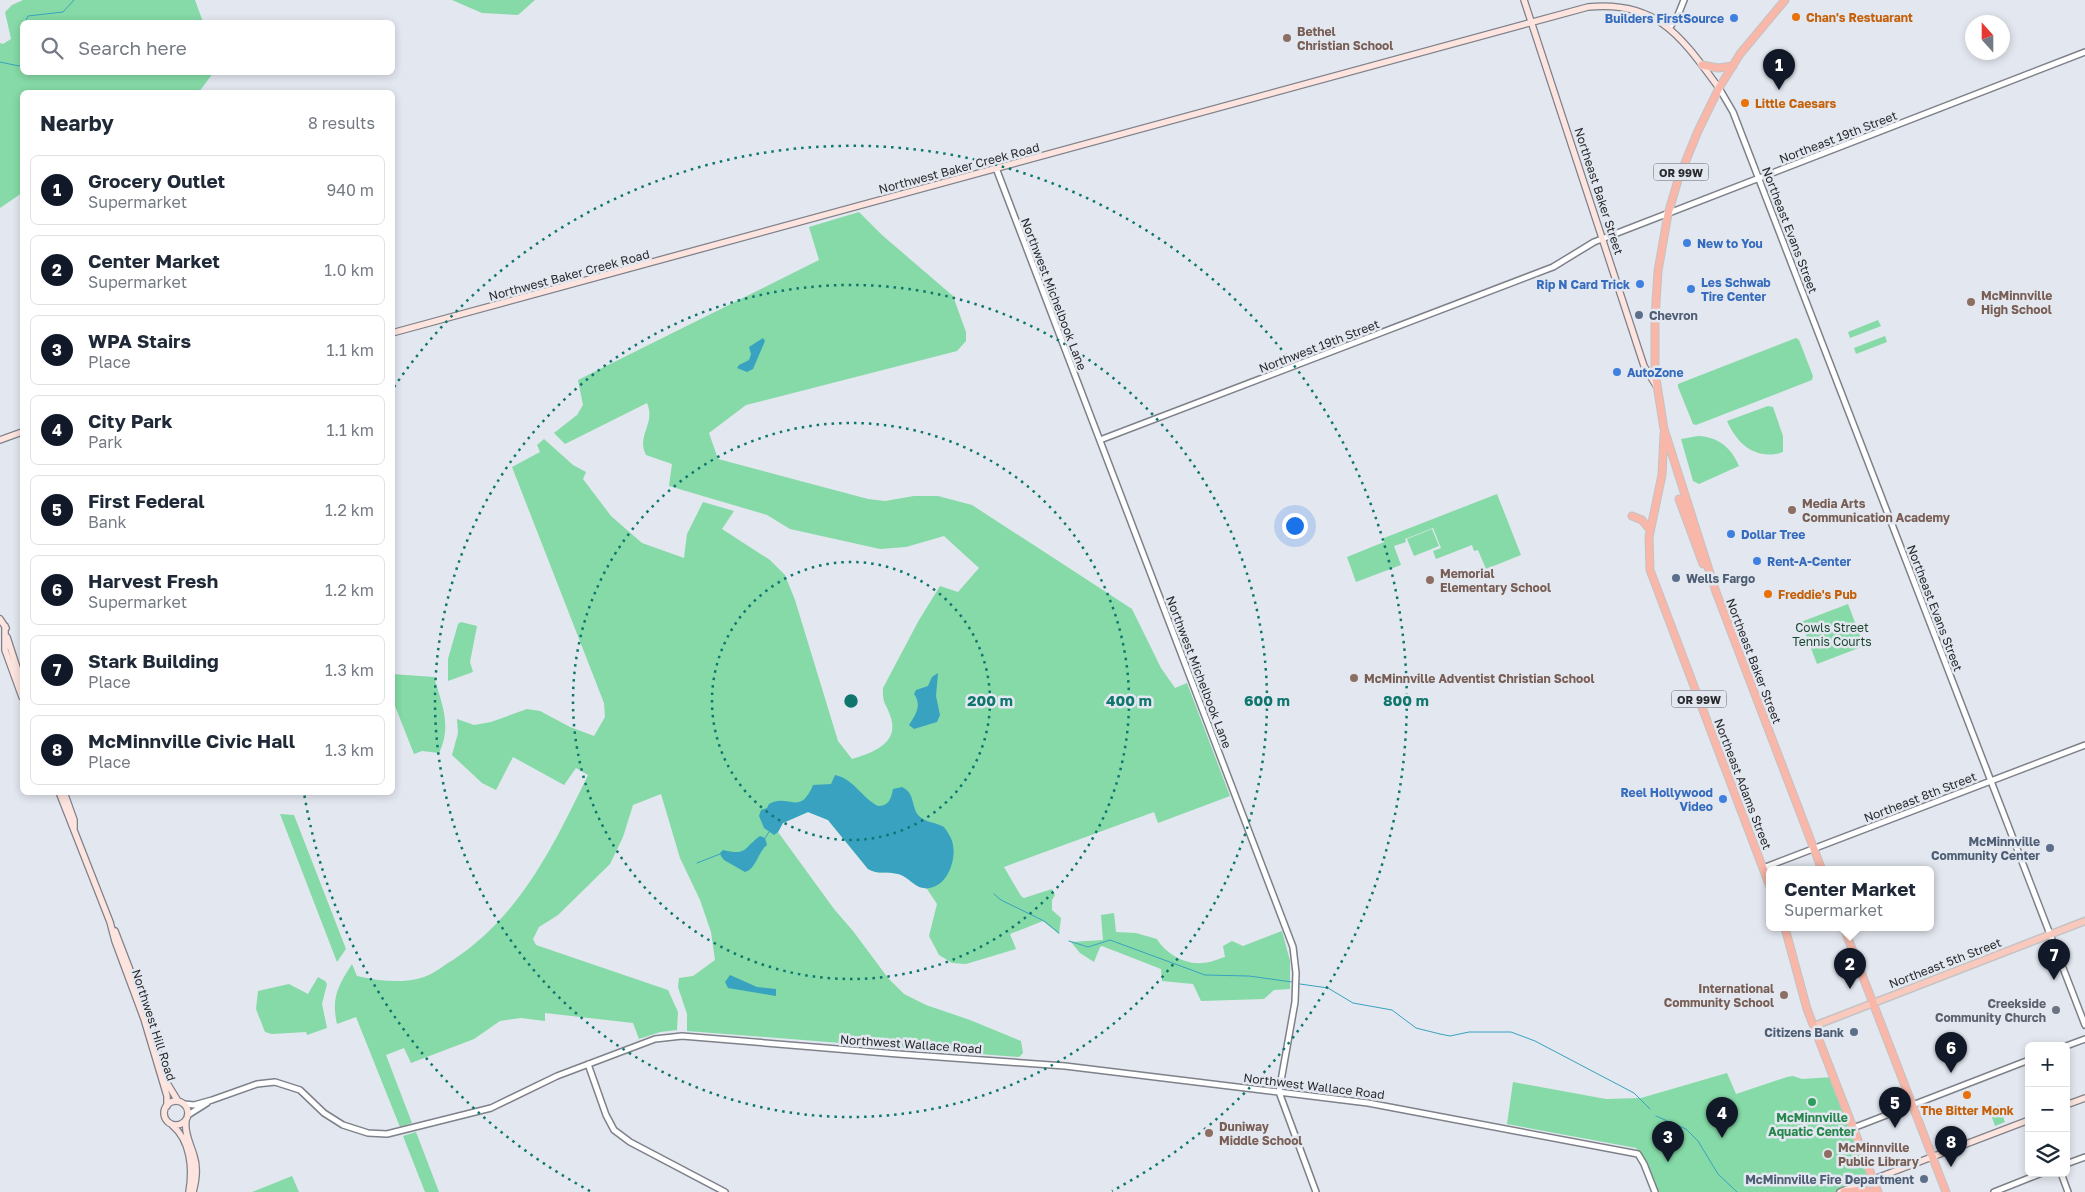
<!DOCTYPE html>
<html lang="en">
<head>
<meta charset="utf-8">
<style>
	body { margin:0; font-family:"Golos Text",sans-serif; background:#f2f2f3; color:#1f2937 }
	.controls { position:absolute; right:15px; bottom:15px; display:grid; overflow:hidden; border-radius:8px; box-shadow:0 2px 8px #0003 }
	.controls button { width:45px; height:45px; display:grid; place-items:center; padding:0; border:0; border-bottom:1px solid #e0e1e3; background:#fff; color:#1f2937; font:25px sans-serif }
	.compass { position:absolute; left:1965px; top:15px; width:45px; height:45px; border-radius:50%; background:#fff; box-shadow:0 2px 8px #0003; rotate:339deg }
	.you { position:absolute; left:1294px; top:525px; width:18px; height:18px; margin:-12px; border:4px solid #fff; border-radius:50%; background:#1a73e8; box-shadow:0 0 0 8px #1a73e833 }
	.badge { display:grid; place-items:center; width:32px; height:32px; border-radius:50%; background:#111827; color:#fff; font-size:16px; font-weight:700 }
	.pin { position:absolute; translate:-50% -41px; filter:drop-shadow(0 1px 2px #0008) }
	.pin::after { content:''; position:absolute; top:26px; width:18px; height:15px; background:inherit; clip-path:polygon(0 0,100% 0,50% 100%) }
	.popup { position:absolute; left:1766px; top:866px; width:168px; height:65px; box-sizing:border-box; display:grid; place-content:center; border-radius:8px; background:#fff; filter:drop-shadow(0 1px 4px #0005); font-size:16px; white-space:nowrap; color:#747a83 }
	.popup b { font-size:19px; color:#1f2937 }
	.popup::after { content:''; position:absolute; left:50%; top:100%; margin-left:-10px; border:10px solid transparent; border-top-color:#fff }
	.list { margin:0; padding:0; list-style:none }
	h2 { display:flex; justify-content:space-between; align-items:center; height:65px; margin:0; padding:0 20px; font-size:21px }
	h2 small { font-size:16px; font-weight:400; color:#747a83 }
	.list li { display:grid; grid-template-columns:32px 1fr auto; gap:15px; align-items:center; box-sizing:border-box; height:70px; margin:0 10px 10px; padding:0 10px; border:1px solid #e0e1e3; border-radius:8px }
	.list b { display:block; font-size:19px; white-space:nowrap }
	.list p { margin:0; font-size:16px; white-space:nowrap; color:#747a83 }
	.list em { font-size:16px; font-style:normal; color:#747a83 }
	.icon { flex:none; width:28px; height:28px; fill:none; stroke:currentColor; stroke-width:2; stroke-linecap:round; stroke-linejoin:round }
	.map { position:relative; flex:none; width:2085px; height:1192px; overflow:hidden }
	.search { position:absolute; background:#fff; box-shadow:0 2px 8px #0003; left:20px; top:20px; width:375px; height:55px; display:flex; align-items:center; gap:12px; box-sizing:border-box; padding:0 18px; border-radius:8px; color:#747a83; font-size:19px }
	.panel { position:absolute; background:#fff; box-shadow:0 2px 8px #0003; left:20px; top:90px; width:375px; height:705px; border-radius:8px }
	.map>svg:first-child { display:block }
	.green { fill:#85daa7 }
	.water { fill:#39a2c0 }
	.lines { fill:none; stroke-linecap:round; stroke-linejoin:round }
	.stream { stroke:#39a2c0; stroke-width:1 }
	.tertiary-casing { stroke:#7e8189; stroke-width:8 }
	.secondary-casing { stroke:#7e8189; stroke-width:8 }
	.primary-casing { stroke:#c3c3c4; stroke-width:9 }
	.trunk-casing { stroke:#c3c3c4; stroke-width:9 }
	.tertiary { stroke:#fff; stroke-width:5 }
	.secondary { stroke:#fde4de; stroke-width:5.5 }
	.primary { stroke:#fac9be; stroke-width:6 }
	.trunk { stroke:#f8b7a8; stroke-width:7 }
	.ring { fill:none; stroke:#0f766e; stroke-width:2.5; stroke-dasharray:2.5 5 }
	.food-dot { fill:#e8710a; stroke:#e3e7ef; stroke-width:2 }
	.shop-dot { fill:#3f7fe0; stroke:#e3e7ef; stroke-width:2 }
	.education-dot { fill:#8d6e63; stroke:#e3e7ef; stroke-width:2 }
	.service-dot { fill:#5c6f8a; stroke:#e3e7ef; stroke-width:2 }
	.worship-dot { fill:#6b7280; stroke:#e3e7ef; stroke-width:2 }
	.leisure-dot { fill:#2e9e5b; stroke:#e3e7ef; stroke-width:2 }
	.labels { text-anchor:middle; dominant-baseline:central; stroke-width:5; stroke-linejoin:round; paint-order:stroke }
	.shield { fill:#e3e7ef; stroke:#606367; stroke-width:1 }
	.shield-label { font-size:11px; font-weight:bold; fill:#282a2d }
	.food-label { font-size:12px; font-weight:bold; fill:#c56008; stroke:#e3e7ef; text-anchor:start }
	.shop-label { font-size:12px; font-weight:bold; fill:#366cbe; stroke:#e3e7ef; text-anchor:start }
	.education-label { font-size:12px; font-weight:bold; fill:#785e54; stroke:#e3e7ef; text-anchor:start }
	.street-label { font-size:12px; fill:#282a2d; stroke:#e3e7ef }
	.service-label { font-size:12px; font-weight:bold; fill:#4e5e75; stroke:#e3e7ef; text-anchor:end }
	.park-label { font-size:12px; fill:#1b462e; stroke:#e3e7ef }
	.worship-label { font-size:12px; font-weight:bold; fill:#5b616d; stroke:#e3e7ef; text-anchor:end }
	.leisure-label { font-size:12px; font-weight:bold; fill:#27864d; stroke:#e3e7ef }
	.centre { fill:#0f766e; stroke:#e3e7ef; stroke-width:2.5 }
	.ring-label { font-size:15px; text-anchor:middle; font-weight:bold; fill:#0f766e; stroke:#e3e7ef; stroke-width:5; stroke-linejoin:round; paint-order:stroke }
</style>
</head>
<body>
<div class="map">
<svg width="2085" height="1192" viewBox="0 0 2085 1192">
	<rect width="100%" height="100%" fill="#e3e7ef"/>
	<path class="green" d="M23,0H195L203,22H22V72L213,73L199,92H22V193L0,208V43L3,44L11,39L5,12L12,5Z
		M452,0H535L518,15L482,13Z
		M859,212L882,235L953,296L966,332V341L957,351L746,405L709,433L718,459L868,499L885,501L914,496H938L972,505L1132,609L1161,668L1175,688L1187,683L1230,796L1158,823L1154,812L1004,867L1021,896L1024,898L1052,889L1055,895L1052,900V910L1061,918L1059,934L1043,921L1010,934L1016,949L966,964L952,963L939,955L929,936L937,904L927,889C914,886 909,877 899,874C888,871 878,875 868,869L828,820L808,812L783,823L778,832L834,909L853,931L888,978L904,994L926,1005L970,1020L1021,1041L1023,1053L1019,1057L687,1031V1014L678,987L679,978L693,976L715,960L711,932L700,900L680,858L661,794L633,805L623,837L610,864L558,915L539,927L533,939L536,945L668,990L678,1012L677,1030L660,1032L639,1039L633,1023L545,1013V1021L521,1018L500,1021L474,1039L411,1063L404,1048L386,1055L412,1123L400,1127L356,1017L337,1024C331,998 338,986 352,964L357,976C379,981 402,984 424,977C434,974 444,965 453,960C520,916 554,845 588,775L576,768L564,785L513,757L496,790L482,783L452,755L458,733L457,719L474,725L491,722L527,709L540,711L570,727L594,736L605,717L604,703L512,467L540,452L537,445L544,439L573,465L586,472L583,479L611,516L642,543L684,558L687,534L703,502L734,511L722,529L770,560L785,575L795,600L838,741L852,759C871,753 899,744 891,718C887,704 882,705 883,688L919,620L940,586L958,592L979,568L944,536L906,547L880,549L790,529L767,515L669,486L672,464L646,455C636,435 656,424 647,403L565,444L554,433L577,415L583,405L578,380L819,260L809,227Z
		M1878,320L1881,326L1850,338L1848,332Z
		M1885,336L1887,342L1856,354L1854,348Z
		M1796,338L1799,340L1813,376L1812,380L1696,425L1693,424L1678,387V384Z
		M1768,406L1773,407L1783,436V452C1756,461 1737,444 1727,421Z
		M1698,436C1718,437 1731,447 1739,466L1699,484L1693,481L1681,439Z
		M1497,494L1521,555L1486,569L1478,550L1474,551L1472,545L1436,559L1433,551L1441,548L1433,528L1405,539L1406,542L1394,546L1401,565L1356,582L1347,557L1384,542V538Z
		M1432,529L1439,546L1414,556L1407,539Z
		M1848,604L1864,646L1817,664L1801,622Z
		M461,622L477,626L470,662L473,672L448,681V659L458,624Z
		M392,674L434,677C442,704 452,726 439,753L422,751L414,754L393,701Z
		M280,814L294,815L346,949L337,962Z
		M1114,913L1116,932L1136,933L1157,939C1165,953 1185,965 1202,963C1210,963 1218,959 1225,957L1223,946L1232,941L1243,946L1282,931L1290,961V989L1274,990L1264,999L1201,1001L1193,984L1162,981L1161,969L1102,946L1100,947L1094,962L1080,953L1071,942L1103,940L1101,915Z
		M318,977L325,981L327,984L322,1004L327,1028L307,1035L306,1032L272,1034L265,1032L256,1009L258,991L289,984L308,994Z
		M1727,1073L1736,1094L1787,1077L1793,1076L1802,1079L1833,1077L1873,1179L1839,1192H1657L1643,1155L1636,1148L1507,1124L1513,1082L1606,1099L1641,1098Z
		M1999,1105L2005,1122L1995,1126L1989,1109Z
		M416,1132L439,1192H425L403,1136Z
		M292,1176L299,1192H252Z"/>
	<path class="water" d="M763,338L765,341L753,369L747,372L737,368L739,365L749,360L751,354L749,347Z
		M938,673L936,696L940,715L937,722L914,729L909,725C916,714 922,705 914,694L916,690L928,686L932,677Z
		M835,775C854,779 861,797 878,806C889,806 891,799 893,789L902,787C915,793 911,805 918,815C925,823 936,822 944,827C948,833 952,838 953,845C956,861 947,886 929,888C915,890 910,877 898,874C887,871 878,875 868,869L828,820L808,812L783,823L778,832L774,835L764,828L759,816L761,810L767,808L769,804C788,793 800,817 813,785L831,784Z
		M760,836L765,838L767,845C757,853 757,868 745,872L724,860L721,856L720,853L723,850C748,856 743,848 760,836Z
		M730,975L757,987L776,989V996L728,988L725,982Z"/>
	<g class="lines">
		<path class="stream" d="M25,22L28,16L63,12L74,0
			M0,62L19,66L22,64
			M765,838L769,832
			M697,863L720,854
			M994,894L1001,900L1044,921L1059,933
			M1069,941L1088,947L1110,940L1205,975L1249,976L1292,982
			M1300,984L1328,988L1353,1003L1392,1010L1416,1028L1440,1034L1450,1036L1469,1032H1511L1535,1041L1634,1093L1650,1109
			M1656,1116L1686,1129L1698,1141L1718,1174L1737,1192"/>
		<defs>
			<path id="tertiary" d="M1670,27L1678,15L1684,0
				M1719,88L1733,112L2085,1025
				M996,168L1293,947L1296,973L1295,1002L1279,1092L1316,1192
				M1100,440L1553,267L1594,242L2085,52
				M1763,868L2085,745
				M2066,1046L2085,1039
				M588,1064L606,1115L614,1130L630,1142L725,1192
				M184,1104L194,1105L212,1100L257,1084L275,1082L300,1090L324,1113L343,1125L368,1133L387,1134L491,1108L557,1076L655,1039L682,1036L898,1054L1065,1066L1368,1103L1638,1154L1644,1164L1655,1192
				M188,1115L207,1103
				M1853,1128L2029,1060
				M2066,1164L2085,1157
				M2061,1173L2068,1192
				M1994,1192L2042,1173"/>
			<path id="secondary" d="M1524,0L1644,366L1657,387
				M392,333L1588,7C1658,0 1682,38 1719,88
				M0,440L22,432
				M0,619L6,628
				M5,626V650L22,697
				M7,637L22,683
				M59,792L110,922L115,941L144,1019L167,1096V1106
				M64,792L74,820V828
				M115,931L148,1017L167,1083L178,1101
				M164 1113a12 12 0 1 1 24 0a12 12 0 1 1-24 0Z
				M2066,1105L2085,1098
				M186,1121C184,1133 191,1145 194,1156C198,1168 196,1181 193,1192
				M172,1125C191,1141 193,1169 189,1192
				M1840,1192L2029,1120"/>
			<path id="primary" d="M1814,1026L2085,921"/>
			<path id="trunk" d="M1785,0L1740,54L1719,88L1698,131L1678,180L1668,214L1658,271L1655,318V372L1664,429L1716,592L1822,870
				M1702,65L1718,68L1733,66
				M1664,434L1662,475L1649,537L1650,570L1770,887
				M1679,499L1703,564
				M1632,516L1642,520L1650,530
				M1785,928L1807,1009L1878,1192
				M1844,928L1946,1192
				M1844,1192L1862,1190L1874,1192"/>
		</defs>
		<use href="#tertiary" class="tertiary-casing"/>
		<use href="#secondary" class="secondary-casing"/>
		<use href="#primary" class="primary-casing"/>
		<use href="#trunk" class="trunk-casing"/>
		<use href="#tertiary" class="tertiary"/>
		<use href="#secondary" class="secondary"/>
		<use href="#primary" class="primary"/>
		<use href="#trunk" class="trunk"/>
	</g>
	<g class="ring">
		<circle cx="851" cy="701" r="139"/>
		<circle cx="851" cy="701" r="278"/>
		<circle cx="851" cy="701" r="416"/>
		<path d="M590 1191A555 555 0 0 1 304 793M394 387A555 555 0 1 1 1112 1191"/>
	</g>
	<g class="food-dot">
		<circle cx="1796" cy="17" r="5"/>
		<circle cx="1745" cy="103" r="5"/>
		<circle cx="1768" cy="594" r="5"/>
		<circle cx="1967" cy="1095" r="5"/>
	</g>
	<g class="shop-dot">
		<circle cx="1734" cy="18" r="5"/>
		<circle cx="1687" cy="243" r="5"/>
		<circle cx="1640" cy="284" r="5"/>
		<circle cx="1691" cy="289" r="5"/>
		<circle cx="1617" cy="372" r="5"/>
		<circle cx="1731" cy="534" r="5"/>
		<circle cx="1757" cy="561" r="5"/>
		<circle cx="1723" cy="799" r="5"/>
	</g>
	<g class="education-dot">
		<circle cx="1287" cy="38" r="5"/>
		<circle cx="1971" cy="302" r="5"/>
		<circle cx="1792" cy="510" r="5"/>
		<circle cx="1430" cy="580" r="5"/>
		<circle cx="1354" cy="678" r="5"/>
		<circle cx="1784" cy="995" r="5"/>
		<circle cx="1209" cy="1133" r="5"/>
		<circle cx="1828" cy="1154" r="5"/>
	</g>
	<g class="service-dot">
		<circle cx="1639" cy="315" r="5"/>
		<circle cx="1676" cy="578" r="5"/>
		<circle cx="2050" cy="848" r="5"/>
		<circle cx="1854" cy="1032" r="5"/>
		<circle cx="1924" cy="1179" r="5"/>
	</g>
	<circle class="worship-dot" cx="2056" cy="1010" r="5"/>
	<circle class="leisure-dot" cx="1812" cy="1102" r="5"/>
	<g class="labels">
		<g class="shield">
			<rect x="1653.5" y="163.5" width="55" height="17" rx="4"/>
			<rect x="1671.5" y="690.5" width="55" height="17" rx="4"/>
		</g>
		<g class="shield-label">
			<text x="1681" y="172">OR 99W</text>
			<text x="1699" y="699">OR 99W</text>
		</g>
		<g class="food-label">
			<text x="1806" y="17">Chan's Restuarant</text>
			<text x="1755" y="103">Little Caesars</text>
			<text x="1778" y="594">Freddie's Pub</text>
			<text x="1967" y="1110" text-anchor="middle">The Bitter Monk</text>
		</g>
		<g class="shop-label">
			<text x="1724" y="18" text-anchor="end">Builders FirstSource</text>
			<text x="1697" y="243">New to You</text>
			<text x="1701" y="282">Les Schwab<tspan x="1701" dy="14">Tire Center</tspan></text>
			<text x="1630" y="284" text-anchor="end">Rip N Card Trick</text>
			<text x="1627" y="372">AutoZone</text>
			<text x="1741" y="534">Dollar Tree</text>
			<text x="1767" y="561">Rent-A-Center</text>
			<text x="1713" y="792" text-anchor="end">Reel Hollywood<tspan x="1713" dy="14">Video</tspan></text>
		</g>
		<g class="education-label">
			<text x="1297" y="31">Bethel<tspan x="1297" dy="14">Christian School</tspan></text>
			<text x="1981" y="295">McMinnville<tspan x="1981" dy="14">High School</tspan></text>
			<text x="1802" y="503">Media Arts<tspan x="1802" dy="14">Communication Academy</tspan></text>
			<text x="1440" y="573">Memorial<tspan x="1440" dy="14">Elementary School</tspan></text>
			<text x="1364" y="678">McMinnville Adventist Christian School</text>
			<text x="1774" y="988" text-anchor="end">International<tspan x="1774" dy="14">Community School</tspan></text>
			<text x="1219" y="1126">Duniway<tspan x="1219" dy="14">Middle School</tspan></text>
			<text x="1838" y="1147">McMinnville<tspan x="1838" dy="14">Public Library</tspan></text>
		</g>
		<g class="street-label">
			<text transform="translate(1838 137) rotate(-21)">Northeast 19th Street</text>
			<text transform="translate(959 168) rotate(-15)">Northwest Baker Creek Road</text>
			<text transform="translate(1599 191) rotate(72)">Northeast Baker Street</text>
			<text transform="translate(1790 230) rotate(69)">Northeast Evans Street</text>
			<text transform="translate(569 275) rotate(-15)">Northwest Baker Creek Road</text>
			<text transform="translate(1054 294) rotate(69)">Northwest Michelbook Lane</text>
			<text transform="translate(1319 346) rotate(-21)">Northwest 19th Street</text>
			<text transform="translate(1935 608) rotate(69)">Northeast Evans Street</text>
			<text transform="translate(1754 661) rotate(69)">Northeast Baker Street</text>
			<text transform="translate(1199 672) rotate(69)">Northwest Michelbook Lane</text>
			<text transform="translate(1743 784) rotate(69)">Northeast Adams Street</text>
			<text transform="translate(1920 797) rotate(-21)">Northeast 8th Street</text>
			<text transform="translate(1945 963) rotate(-21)">Northeast 5th Street</text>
			<text transform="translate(154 1025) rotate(72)">Northwest Hill Road</text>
			<text transform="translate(911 1044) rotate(4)">Northwest Wallace Road</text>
			<text transform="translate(1314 1086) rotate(7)">Northwest Wallace Road</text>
		</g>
		<g class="service-label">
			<text x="1649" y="315" text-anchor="start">Chevron</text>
			<text x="1686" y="578" text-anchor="start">Wells Fargo</text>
			<text x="2040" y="841">McMinnville<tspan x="2040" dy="14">Community Center</tspan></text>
			<text x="1844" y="1032">Citizens Bank</text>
			<text x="1914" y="1179">McMinnville Fire Department</text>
		</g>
		<g class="park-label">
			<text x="1832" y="627">Cowls Street<tspan x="1832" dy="14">Tennis Courts</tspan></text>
		</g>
		<g class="worship-label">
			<text x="2046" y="1003">Creekside<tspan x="2046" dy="14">Community Church</tspan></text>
		</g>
		<g class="leisure-label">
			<text x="1812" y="1117">McMinnville<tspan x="1812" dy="14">Aquatic Center</tspan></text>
		</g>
	</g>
	<circle cx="851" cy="701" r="8" class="centre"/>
	<g class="ring-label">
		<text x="990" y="706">200 m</text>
		<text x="1129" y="706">400 m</text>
		<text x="1267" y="706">600 m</text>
		<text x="1406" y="706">800 m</text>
	</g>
</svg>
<div class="controls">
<button>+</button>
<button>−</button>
<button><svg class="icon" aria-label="layers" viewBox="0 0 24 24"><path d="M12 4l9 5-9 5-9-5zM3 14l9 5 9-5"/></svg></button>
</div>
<svg class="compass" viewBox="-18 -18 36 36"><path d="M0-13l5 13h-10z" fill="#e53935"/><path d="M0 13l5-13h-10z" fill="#747a83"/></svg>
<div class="you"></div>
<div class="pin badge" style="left:1779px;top:90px">1</div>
<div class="pin badge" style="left:1850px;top:989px">2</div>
<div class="popup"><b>Center Market</b>Supermarket</div>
<div class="pin badge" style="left:1668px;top:1162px">3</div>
<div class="pin badge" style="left:1722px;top:1138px">4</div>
<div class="pin badge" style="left:1895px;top:1128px">5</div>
<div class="pin badge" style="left:1951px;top:1073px">6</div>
<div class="pin badge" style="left:2054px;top:980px">7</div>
<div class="pin badge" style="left:1951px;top:1167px">8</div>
<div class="search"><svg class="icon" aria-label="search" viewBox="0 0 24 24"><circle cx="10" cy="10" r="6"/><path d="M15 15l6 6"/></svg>Search here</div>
<section class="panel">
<h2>Nearby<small>8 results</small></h2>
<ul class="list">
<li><span class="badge">1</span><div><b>Grocery Outlet</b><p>Supermarket</p></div><em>940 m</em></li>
<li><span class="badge">2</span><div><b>Center Market</b><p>Supermarket</p></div><em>1.0 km</em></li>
<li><span class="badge">3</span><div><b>WPA Stairs</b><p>Place</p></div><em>1.1 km</em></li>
<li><span class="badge">4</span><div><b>City Park</b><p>Park</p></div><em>1.1 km</em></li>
<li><span class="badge">5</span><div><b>First Federal</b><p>Bank</p></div><em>1.2 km</em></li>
<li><span class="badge">6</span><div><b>Harvest Fresh</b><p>Supermarket</p></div><em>1.2 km</em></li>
<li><span class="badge">7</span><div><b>Stark Building</b><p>Place</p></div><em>1.3 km</em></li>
<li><span class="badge">8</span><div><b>McMinnville Civic Hall</b><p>Place</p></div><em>1.3 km</em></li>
</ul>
</section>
</div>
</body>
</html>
